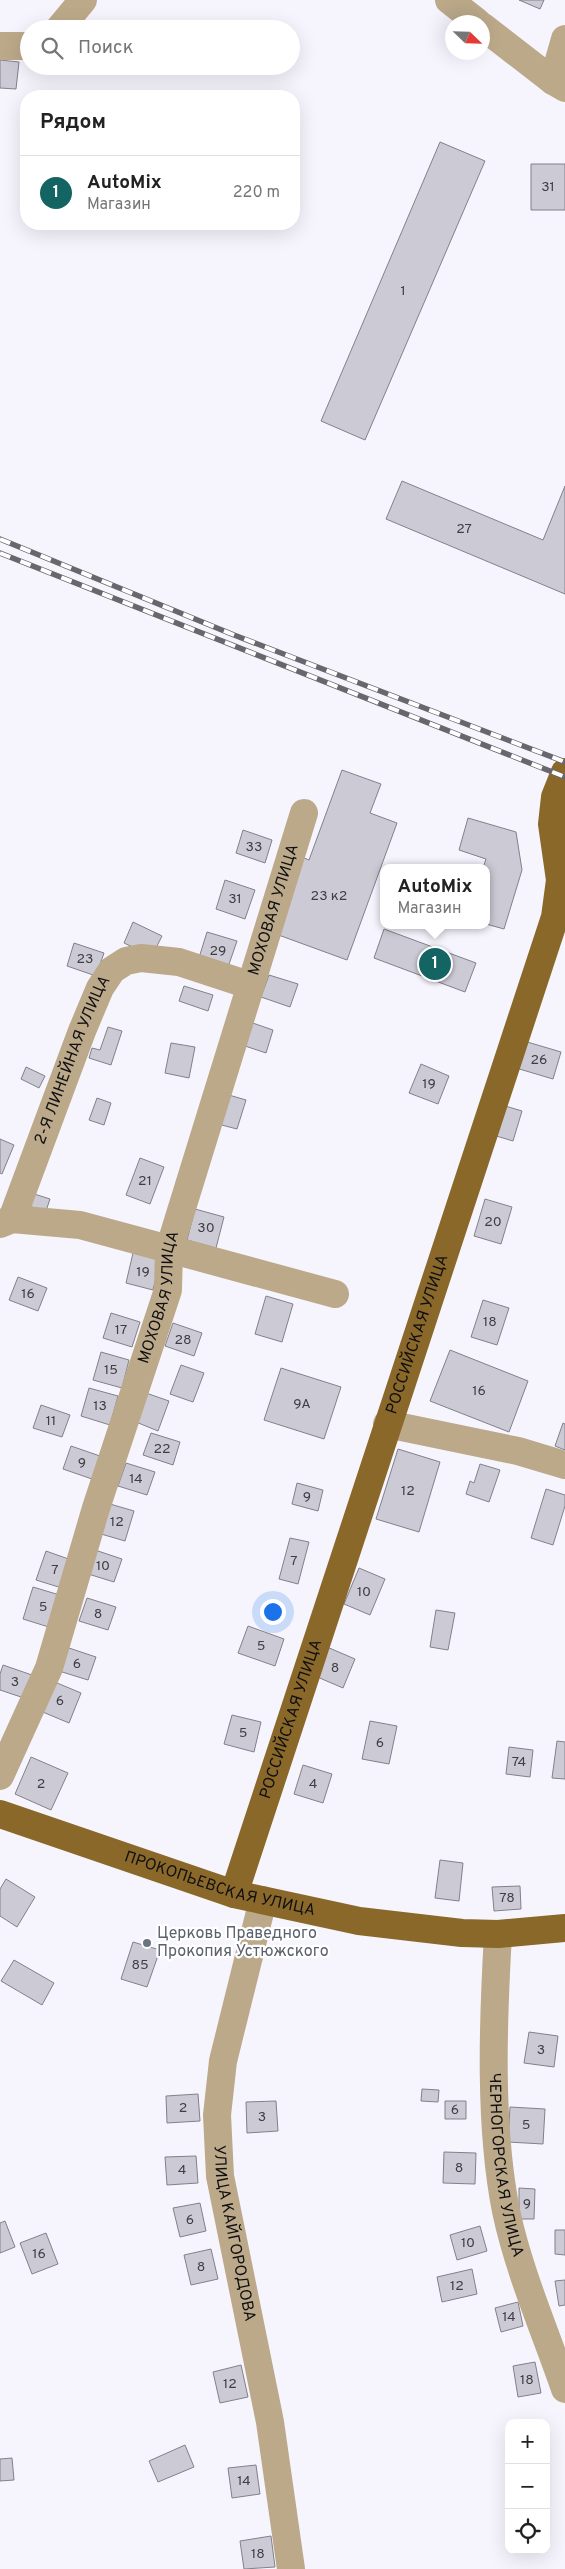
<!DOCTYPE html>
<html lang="ru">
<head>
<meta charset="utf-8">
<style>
	body { margin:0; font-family:Overpass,sans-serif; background:#f2f2f2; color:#222 }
	.controls { position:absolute; right:15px; bottom:15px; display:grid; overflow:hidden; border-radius:10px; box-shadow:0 5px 20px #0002 }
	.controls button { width:45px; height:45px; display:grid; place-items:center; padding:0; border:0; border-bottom:1px solid #e0e0e0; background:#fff; color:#222; font:25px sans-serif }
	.compass { position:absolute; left:445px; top:15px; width:45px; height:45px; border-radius:50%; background:#fff; box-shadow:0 5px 20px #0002; rotate:113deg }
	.you { position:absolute; left:272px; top:1611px; width:18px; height:18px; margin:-12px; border:4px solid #fff; border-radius:50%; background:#1a73e8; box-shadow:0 0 0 8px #1a73e833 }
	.badge { display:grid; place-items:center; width:32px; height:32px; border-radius:50%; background:#146464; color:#fff; font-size:16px; font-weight:700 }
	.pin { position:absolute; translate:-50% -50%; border:2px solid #fff; box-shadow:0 1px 5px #0006 }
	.popup { position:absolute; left:380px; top:864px; width:110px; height:65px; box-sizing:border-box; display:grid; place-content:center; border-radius:10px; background:#fff; filter:drop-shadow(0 1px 4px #0005); font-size:16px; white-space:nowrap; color:#767676 }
	.popup b { font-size:19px; color:#222 }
	.popup::after { content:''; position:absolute; left:50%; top:100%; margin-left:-10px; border:10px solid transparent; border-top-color:#fff }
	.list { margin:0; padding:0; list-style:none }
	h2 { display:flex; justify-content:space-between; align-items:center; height:65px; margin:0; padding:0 20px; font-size:21px }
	h2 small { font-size:16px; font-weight:400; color:#767676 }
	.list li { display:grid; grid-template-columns:32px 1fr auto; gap:15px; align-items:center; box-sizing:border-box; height:75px; padding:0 20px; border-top:1px solid #e0e0e0 }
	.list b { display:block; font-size:19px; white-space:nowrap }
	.list p { margin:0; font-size:16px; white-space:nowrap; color:#767676 }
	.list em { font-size:16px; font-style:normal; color:#767676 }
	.icon { flex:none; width:28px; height:28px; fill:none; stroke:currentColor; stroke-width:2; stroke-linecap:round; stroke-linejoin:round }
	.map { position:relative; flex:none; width:565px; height:2569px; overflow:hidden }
	.search { position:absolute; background:#fff; box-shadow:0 5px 20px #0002; left:20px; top:20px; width:280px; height:55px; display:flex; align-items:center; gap:12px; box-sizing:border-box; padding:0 18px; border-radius:28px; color:#767676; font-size:19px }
	.panel { position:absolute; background:#fff; box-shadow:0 5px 20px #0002; left:20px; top:90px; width:280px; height:140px; border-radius:20px }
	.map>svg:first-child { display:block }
	.building { fill:#cccad5; stroke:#82818b }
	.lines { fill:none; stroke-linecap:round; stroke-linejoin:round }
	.minor { stroke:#bca98a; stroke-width:28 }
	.major { stroke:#8a6829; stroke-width:28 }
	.rail-casing { stroke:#68676d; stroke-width:5.5 }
	.rail { stroke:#fff; stroke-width:4; stroke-dasharray:11; stroke-linecap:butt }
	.worship-dot { fill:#6b7280; stroke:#fff; stroke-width:2 }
	.labels { text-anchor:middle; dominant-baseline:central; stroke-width:4.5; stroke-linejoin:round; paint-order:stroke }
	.number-label { font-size:14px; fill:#3e3e43 }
	.street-label { font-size:16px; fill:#0f0f12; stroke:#fff }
	.worship-label { font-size:16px; fill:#5b616d; stroke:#fff; text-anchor:start }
</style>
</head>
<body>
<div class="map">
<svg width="565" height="2569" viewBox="0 0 565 2569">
	<rect width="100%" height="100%" fill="#f6f5fe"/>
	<path class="building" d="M519,0H544L540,9Z
		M0,60L19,62L16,89L0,88Z
		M440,142L485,161L365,440L321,421Z
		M531,164H565V210H531Z
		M402,481L543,540L565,486V594L386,519Z
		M342,770L381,784L370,813L397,823L347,960L273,933L302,857L309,860Z
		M468,818L516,832L522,870L504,929L486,924V868H483L486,859L459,850Z
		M243,830L272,840L265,863L236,853Z
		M225,880L255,890L245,919L216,909Z
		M133,922L162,936L152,956L124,943Z
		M384,929L476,963L465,992L374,958Z
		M207,932L237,941L227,970L198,961Z
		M74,943L104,953L96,976L67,966Z
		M269,975L298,984L290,1007L261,997Z
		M184,986L213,995L208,1011L179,1001Z
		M244,1020L273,1030L266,1053L236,1043Z
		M108,1027L122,1031L111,1065L89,1058L92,1048L100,1050Z
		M524,1041L561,1052L553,1079L516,1068Z
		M171,1043L195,1047L189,1078L165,1073Z
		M421,1064L449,1076L438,1104L409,1093Z
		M26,1067L45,1076L39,1088L21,1079Z
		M222,1093L246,1100L237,1129L214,1123Z
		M97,1098L111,1103L104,1125L89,1120Z
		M502,1105L522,1111L513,1141L493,1135Z
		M0,1139L14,1145L2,1174L0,1173Z
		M140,1158L164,1167L150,1204L126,1195Z
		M28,1192L50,1199L46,1211L25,1205Z
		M485,1199L512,1207L501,1244L474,1236Z
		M195,1209L224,1217L216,1248L187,1240Z
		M133,1253L160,1260L153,1290L126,1283Z
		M18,1277L47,1288L38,1311L9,1300Z
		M266,1296L293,1304L282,1342L255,1334Z
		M483,1300L509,1308L497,1345L471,1337Z
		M111,1313L140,1322L132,1347L103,1338Z
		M173,1323L202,1333L194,1356L165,1346Z
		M450,1350L528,1381L509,1432L430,1401Z
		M101,1352L129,1360L122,1388L93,1380Z
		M181,1365L204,1373L193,1402L170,1394Z
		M281,1368L341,1387L324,1439L264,1420Z
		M89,1388L118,1396L110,1425L81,1416Z
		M146,1393L169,1401L158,1431L136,1422Z
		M41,1405L70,1415L62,1437L33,1428Z
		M563,1423L565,1424V1450L555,1446Z
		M151,1433L180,1442L173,1465L143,1455Z
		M71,1446L100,1456L92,1479L63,1469Z
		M398,1449L440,1462L419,1532L376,1519Z
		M126,1463L155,1472L147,1495L118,1486Z
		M480,1464L500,1470L489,1502L466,1494L470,1481L474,1483Z
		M297,1483L323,1490L318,1511L292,1504Z
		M546,1489L565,1495V1506L553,1545L531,1538Z
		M110,1504L134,1511L125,1541L101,1534Z
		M290,1538L309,1542L298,1584L279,1579Z
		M92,1549L122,1559L114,1582L85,1573Z
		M46,1551L74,1561L65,1589L36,1580Z
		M359,1568L385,1579L370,1615L344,1604Z
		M33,1587L63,1596L52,1628L23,1619Z
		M87,1598L116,1607L108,1630L79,1621Z
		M436,1610L455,1613L448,1650L430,1647Z
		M248,1626L284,1639L275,1666L238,1653Z
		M66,1647L96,1657L88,1680L59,1671Z
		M327,1647L355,1659L343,1688L315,1676Z
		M3,1665L32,1675L24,1698L0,1690V1674Z
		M50,1680L81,1693L69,1723L38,1710Z
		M232,1715L261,1722L254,1752L224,1744Z
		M370,1721L397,1726L389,1764L362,1759Z
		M557,1741L565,1742V1779L552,1778Z
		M509,1747L533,1750L530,1777L506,1774Z
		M31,1757L68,1773L51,1810L15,1794Z
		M303,1765L332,1774L323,1803L294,1794Z
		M440,1860L463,1863L459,1901L435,1898Z
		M6,1879L35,1897L17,1927L0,1916V1889Z
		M520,1886L521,1909L494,1911L492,1887Z
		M133,1942L160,1950L147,1987L121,1979Z
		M14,1960L54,1983L42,2005L1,1981Z
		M529,2032L558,2036L554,2067L524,2063Z
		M422,2089L439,2090L438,2102L421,2101Z
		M198,2094L200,2121L167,2123L166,2096Z
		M276,2101L278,2131L247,2133L246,2102Z
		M445,2101H466V2119H445Z
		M510,2107L545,2109L543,2144L508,2142Z
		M444,2152L476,2153L475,2184L443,2183Z
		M196,2156L198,2183L167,2185L165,2157Z
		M519,2188L535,2189L534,2219H519Z
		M200,2203L206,2231L180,2237L173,2208Z
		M5,2221L15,2247L0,2253V2223Z
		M480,2226L487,2251L457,2260L450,2235Z
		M555,2230H565V2255L555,2254Z
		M46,2233L58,2264L32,2274L20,2243Z
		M211,2249L218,2279L191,2285L184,2255Z
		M472,2269L477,2294L442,2302L437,2277Z
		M565,2280V2305L559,2306L555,2281Z
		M518,2302L523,2326L501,2332L495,2308Z
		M535,2362L541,2393L518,2397L513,2366Z
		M241,2365L248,2397L220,2403L213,2372Z
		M185,2445L194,2467L158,2482L149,2461Z
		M12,2458L14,2480L0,2481V2459Z
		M256,2465L260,2494L232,2498L228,2468Z
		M271,2536L275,2567L244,2569L240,2541Z"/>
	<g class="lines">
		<g class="minor">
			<path d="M449,0L477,22"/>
			<path d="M482,26L553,81L565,88"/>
			<path d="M59,29L83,0"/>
			<path d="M0,46H29"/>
			<path d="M553,81L565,39"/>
			<path id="s1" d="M12,1219L82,1031L100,988L112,970L126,961L141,958L179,962L249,985"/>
			<path d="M0,1224L12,1219L80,1225L335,1294"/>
			<path d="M387,1424L518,1451L565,1465"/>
			<path id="s2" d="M0,1776L49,1668L96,1508L168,1290L169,1250L304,813"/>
			<path id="s3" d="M263,1900L223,2061L217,2115L220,2176L270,2422L291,2569"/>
			<path id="s4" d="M498,1934C493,2022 489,2125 506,2211C519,2272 545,2331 565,2389"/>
		</g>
		<g class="major">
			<path id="s5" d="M0,1814L234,1894L359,1921L462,1933L498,1934L565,1928"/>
			<path id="s6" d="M234,1894L555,917L560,880L552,824L555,797L565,772"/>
		</g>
		<defs>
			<path id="rail" d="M0,539L234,635L565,762
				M0,553L565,777"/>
		</defs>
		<use href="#rail" class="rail-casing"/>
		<use href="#rail" class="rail"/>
	</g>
	<circle class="worship-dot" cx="147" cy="1943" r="5"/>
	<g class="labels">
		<g class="number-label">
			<text x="548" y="187">31</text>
			<text x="403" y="291">1</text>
			<text x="464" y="529">27</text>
			<text x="254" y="847">33</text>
			<text x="329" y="896">23 к2</text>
			<text x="235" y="899">31</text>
			<text x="218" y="951">29</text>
			<text x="85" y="959">23</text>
			<text x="539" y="1060">26</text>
			<text x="429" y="1084">19</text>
			<text x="145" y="1181">21</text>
			<text x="493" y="1222">20</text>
			<text x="206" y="1228">30</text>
			<text x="143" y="1272">19</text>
			<text x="28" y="1294">16</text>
			<text x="490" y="1322">18</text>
			<text x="121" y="1330">17</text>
			<text x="183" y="1340">28</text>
			<text x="111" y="1370">15</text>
			<text x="479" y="1391">16</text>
			<text x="302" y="1404">9А</text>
			<text x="100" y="1406">13</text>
			<text x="51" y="1421">11</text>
			<text x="162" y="1449">22</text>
			<text x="82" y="1463">9</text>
			<text x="136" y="1479">14</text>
			<text x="408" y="1491">12</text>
			<text x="307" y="1497">9</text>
			<text x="117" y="1522">12</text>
			<text x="294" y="1561">7</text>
			<text x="103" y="1566">10</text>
			<text x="55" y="1570">7</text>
			<text x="364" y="1592">10</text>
			<text x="43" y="1607">5</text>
			<text x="98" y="1614">8</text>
			<text x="261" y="1646">5</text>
			<text x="77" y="1664">6</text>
			<text x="335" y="1668">8</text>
			<text x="15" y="1682">3</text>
			<text x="60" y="1701">6</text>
			<text x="243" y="1733">5</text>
			<text x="380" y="1743">6</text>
			<text x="519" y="1762">74</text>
			<text x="41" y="1784">2</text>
			<text x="313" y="1784">4</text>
			<text x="507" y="1898">78</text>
			<text x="140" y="1965">85</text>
			<text x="541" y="2050">3</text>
			<text x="183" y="2108">2</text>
			<text x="455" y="2110">6</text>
			<text x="262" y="2117">3</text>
			<text x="526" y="2125">5</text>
			<text x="459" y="2168">8</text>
			<text x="182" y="2170">4</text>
			<text x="527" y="2204">9</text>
			<text x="190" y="2220">6</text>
			<text x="468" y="2243">10</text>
			<text x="39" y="2254">16</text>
			<text x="201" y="2267">8</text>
			<text x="457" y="2286">12</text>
			<text x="509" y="2317">14</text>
			<text x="527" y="2380">18</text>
			<text x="230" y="2384">12</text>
			<text x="244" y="2481">14</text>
			<text x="258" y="2554">18</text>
		</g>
		<g class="street-label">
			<text stroke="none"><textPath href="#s2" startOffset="911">МОХОВАЯ УЛИЦА</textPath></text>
			<text stroke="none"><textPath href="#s1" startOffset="170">2-Я ЛИНЕЙНАЯ УЛИЦА</textPath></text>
			<text stroke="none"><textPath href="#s2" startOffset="506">МОХОВАЯ УЛИЦА</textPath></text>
			<text stroke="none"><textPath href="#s6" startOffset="589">РОССИЙСКАЯ УЛИЦА</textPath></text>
			<text stroke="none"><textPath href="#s6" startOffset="184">РОССИЙСКАЯ УЛИЦА</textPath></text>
			<text stroke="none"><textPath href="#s5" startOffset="231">ПРОКОПЬЕВСКАЯ УЛИЦА</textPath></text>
			<text stroke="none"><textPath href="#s4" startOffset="232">ЧЕРНОГОРСКАЯ УЛИЦА</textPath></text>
			<text stroke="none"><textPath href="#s3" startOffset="340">УЛИЦА КАЙГОРОДОВА</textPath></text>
		</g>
		<g class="worship-label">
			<text x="157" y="1934">Церковь Праведного<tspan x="157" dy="18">Прокопия Устюжского</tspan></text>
		</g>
	</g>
</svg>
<div class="controls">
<button>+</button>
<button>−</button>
<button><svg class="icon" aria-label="locate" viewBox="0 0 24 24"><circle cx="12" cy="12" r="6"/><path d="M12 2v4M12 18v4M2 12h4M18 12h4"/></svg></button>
</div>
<svg class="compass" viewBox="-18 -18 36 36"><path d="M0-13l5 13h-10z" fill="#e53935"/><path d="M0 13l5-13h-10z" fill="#767676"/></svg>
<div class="you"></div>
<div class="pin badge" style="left:435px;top:964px">1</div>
<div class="popup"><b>AutoMix</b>Магазин</div>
<div class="search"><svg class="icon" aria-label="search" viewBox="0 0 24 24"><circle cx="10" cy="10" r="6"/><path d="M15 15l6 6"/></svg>Поиск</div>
<section class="panel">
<h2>Рядом<small></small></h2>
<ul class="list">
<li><span class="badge">1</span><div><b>AutoMix</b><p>Магазин</p></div><em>220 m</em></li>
</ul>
</section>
</div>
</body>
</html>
